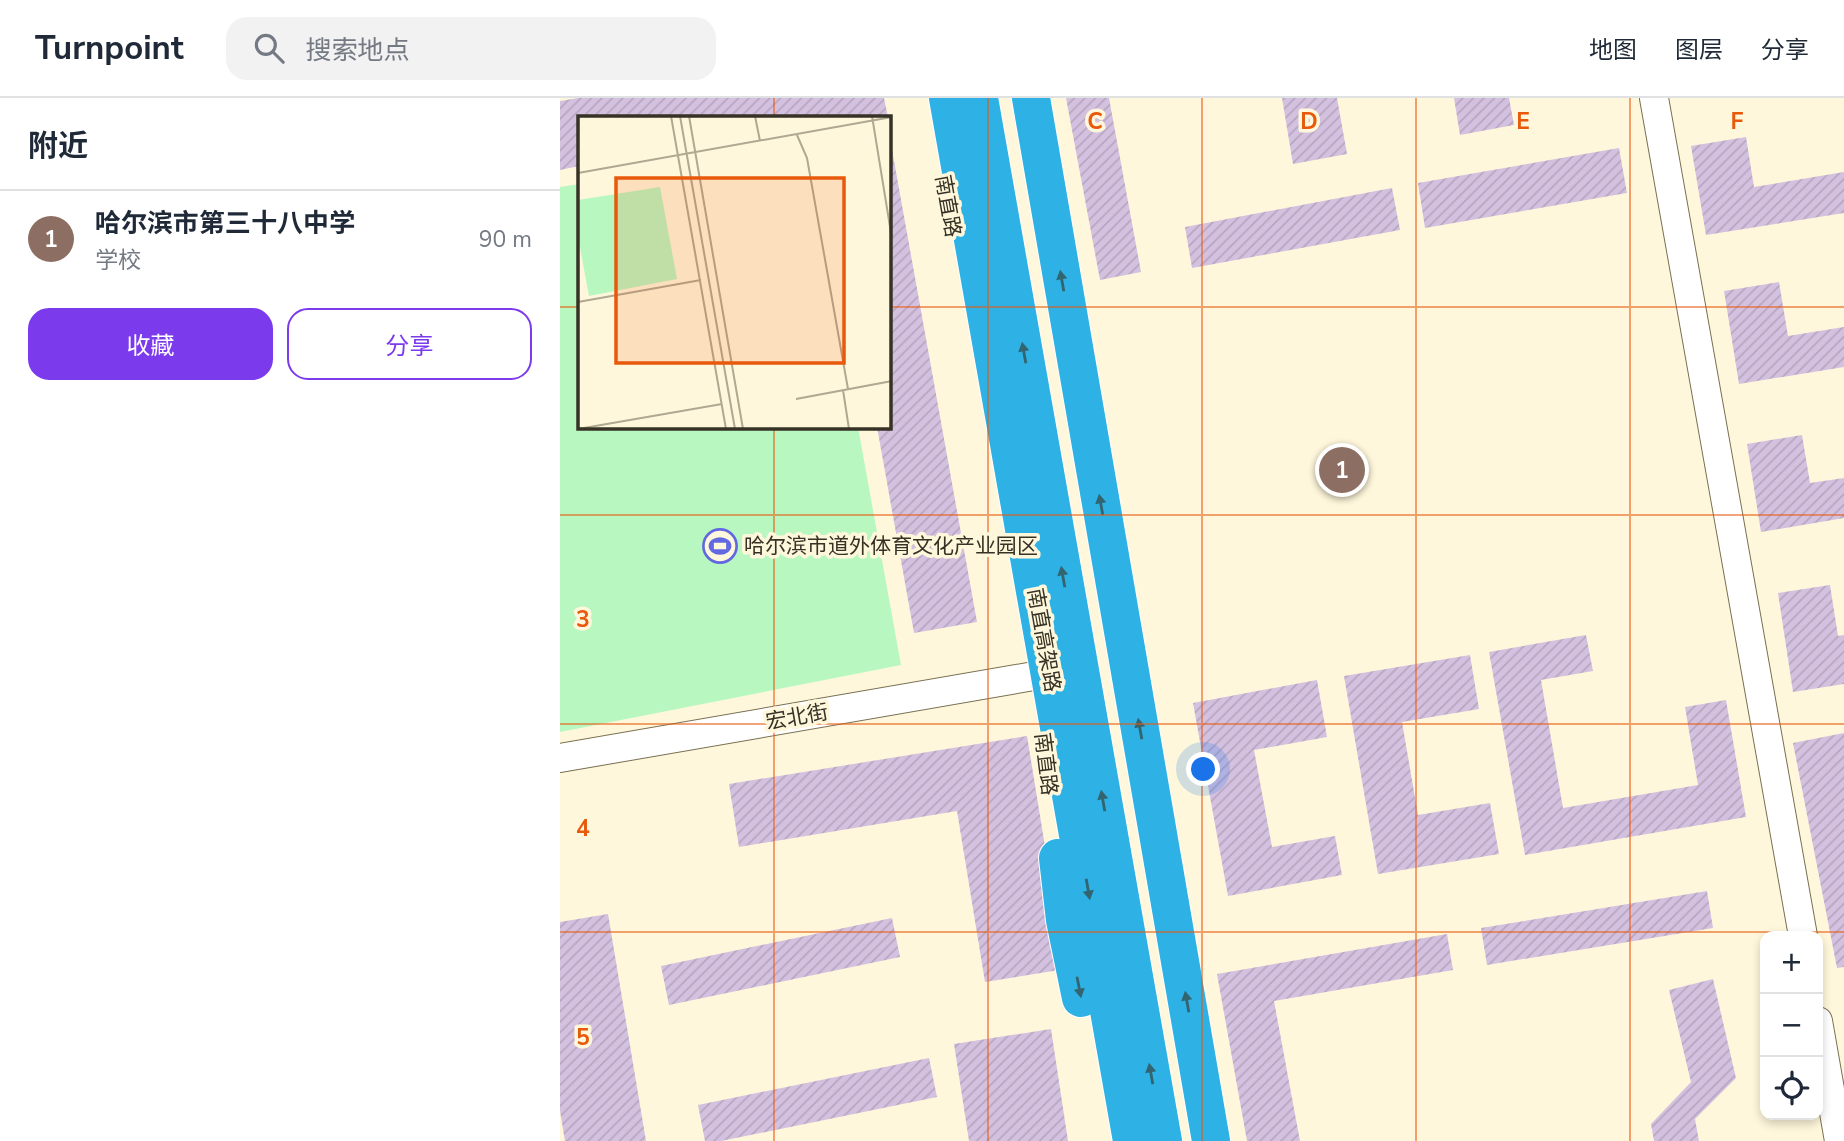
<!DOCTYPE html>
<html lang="zh">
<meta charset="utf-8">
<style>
:root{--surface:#fff;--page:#f2f2f3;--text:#1f2937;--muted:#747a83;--line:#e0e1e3;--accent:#7c3aed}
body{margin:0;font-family:"Nunito Sans","Noto Sans SC",sans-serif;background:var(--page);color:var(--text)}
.controls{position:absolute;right:21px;bottom:21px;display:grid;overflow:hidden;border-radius:14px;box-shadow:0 4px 10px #0003}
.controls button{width:63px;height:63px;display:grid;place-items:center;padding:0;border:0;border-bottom:2px solid var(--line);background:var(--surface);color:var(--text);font:35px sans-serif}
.you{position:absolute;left:644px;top:672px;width:24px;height:24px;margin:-18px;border:5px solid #fff;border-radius:50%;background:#1a73e8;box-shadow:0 0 0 10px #1a73e833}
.badge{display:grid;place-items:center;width:46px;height:46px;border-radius:50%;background:var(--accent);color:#fff;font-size:23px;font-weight:700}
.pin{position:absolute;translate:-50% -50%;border:4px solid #fff;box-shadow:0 2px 7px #0006}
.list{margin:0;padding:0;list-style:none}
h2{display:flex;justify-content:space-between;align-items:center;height:91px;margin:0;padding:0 28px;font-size:30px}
h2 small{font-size:23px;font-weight:400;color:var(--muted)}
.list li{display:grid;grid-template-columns:46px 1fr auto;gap:21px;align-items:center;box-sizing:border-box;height:98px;padding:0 28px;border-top:2px solid var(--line)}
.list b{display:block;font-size:26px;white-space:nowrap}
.list p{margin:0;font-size:23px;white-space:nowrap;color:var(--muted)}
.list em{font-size:23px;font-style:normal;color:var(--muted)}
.actions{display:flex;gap:14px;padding:21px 28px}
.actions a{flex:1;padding:16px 0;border:2px solid var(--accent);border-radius:21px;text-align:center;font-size:24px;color:var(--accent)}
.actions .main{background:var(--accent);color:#fff}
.icon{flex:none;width:38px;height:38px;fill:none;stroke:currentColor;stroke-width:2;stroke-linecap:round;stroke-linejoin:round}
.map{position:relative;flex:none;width:1284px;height:1043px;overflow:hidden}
header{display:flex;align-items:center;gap:42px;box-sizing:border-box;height:98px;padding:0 35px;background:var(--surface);border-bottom:2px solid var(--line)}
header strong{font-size:33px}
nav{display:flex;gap:38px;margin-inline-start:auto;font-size:24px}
.search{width:490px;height:63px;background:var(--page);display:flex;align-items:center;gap:18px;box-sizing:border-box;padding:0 24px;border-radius:21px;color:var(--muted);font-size:26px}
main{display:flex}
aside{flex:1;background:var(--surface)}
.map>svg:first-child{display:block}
.pitch{fill:#b9f7c1}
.building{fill:url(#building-hatch)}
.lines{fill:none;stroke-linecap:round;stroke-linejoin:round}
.minor-casing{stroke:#797052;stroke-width:30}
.highway-casing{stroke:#fff;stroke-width:40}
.minor{stroke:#fff;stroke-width:28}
.highway{stroke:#2eb1e4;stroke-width:38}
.oneway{fill:#336571}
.grid{fill:none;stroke:#e8590c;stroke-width:2;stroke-opacity:0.55}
.labels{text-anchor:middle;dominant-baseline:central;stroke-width:7;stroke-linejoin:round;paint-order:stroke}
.street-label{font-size:21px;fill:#363225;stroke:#fff7db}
.poi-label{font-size:21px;fill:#363225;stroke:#fff7db;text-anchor:start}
.inset-road{fill:none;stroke:#afa892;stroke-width:2}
.view{fill:#e8590c;fill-opacity:0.15;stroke:#e8590c;stroke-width:3.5}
.inset-edge{fill:none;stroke:#363225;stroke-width:3.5}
.grid-label{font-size:23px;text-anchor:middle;font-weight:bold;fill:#e8590c;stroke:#fff7db;stroke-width:7;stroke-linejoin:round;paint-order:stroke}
</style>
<header>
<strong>Turnpoint</strong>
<div class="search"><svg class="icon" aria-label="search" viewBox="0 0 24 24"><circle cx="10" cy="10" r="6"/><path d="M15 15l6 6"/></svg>搜索地点</div>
<nav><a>地图</a><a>图层</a><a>分享</a></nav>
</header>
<main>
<aside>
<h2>附近<small></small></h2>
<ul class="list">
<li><span class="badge" style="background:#8d6e63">1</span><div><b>哈尔滨市第三十八中学</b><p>学校</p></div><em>90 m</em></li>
</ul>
<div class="actions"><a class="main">收藏</a><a>分享</a></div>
</aside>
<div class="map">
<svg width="1284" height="1043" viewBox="0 0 1284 1043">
<defs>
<pattern id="building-hatch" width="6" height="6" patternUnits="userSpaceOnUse" patternTransform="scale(1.75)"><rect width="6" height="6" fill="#d4c1e0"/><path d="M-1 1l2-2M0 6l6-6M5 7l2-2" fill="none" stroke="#b7a6c0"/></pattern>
</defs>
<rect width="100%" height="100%" fill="#fff7db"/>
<path class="pitch" d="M 19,86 L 19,329 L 298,329 L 341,567 L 0,634 L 0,89 Z"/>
<g class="building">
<path d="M 18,0 L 324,0 L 328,19 L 19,19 L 19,68 L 0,72 L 0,3 Z"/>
<path d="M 506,0 L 549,0 L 581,174 L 540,182 Z"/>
<path d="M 722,0 L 777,0 L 787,56 L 733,66 Z"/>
<path d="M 894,0 L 949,0 L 954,27 L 900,37 Z"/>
<path d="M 329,35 L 417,524 L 354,535 L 317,329 L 329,329 Z"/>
<path d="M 1186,39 L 1194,89 L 1284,74 L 1284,115 L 1146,137 L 1131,48 Z"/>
<path d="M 1059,50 L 1067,95 L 865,130 L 858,85 Z"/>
<path d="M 832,90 L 840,132 L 632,170 L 625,129 Z"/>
<path d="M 1219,184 L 1228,238 L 1284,229 L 1284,269 L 1179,286 L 1164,193 Z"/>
<path d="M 1242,337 L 1250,385 L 1284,380 L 1284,420 L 1201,434 L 1187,346 Z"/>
<path d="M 1270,487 L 1278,538 L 1284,537 L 1284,586 L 1233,594 L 1218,495 Z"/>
<path d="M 1026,537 L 1033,573 L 981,582 L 1003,710 L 1138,687 L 1125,609 L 1166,602 L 1186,719 L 965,757 L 929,554 Z"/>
<path d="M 910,557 L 919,611 L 842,624 L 858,717 L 930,705 L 939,756 L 818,776 L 784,578 Z"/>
<path d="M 757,582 L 767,639 L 694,652 L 712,749 L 775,738 L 782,777 L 668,798 L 633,605 Z"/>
<path d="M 1284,635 L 1284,869 L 1277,870 L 1233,645 Z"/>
<path d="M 467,638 L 505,871 L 425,884 L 397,713 L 179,749 L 169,686 Z"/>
<path d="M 1147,793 L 1153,830 L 927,867 L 921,830 Z"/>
<path d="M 48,816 L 86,1043 L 5,1043 L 0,1013 L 0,824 Z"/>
<path d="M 332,820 L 340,859 L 109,907 L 101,868 Z"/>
<path d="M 887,836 L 893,872 L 714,903 L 740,1043 L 687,1043 L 657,876 Z"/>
<path d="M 1153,881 L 1176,980 L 1135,1021 L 1139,1043 L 1094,1043 L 1091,1026 L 1131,984 L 1109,892 Z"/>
<path d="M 491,931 L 508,1043 L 409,1043 L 394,946 Z"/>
<path d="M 369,960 L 377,999 L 161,1043 L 145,1043 L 138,1007 Z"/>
</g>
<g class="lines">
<g class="minor-casing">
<g id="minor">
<path d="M 1094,0 L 1243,838"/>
<path d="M 0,660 L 474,578"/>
<path d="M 1258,923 L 1279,1043"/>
</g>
</g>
<g class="highway-casing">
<g id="highway">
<path d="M 388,0 L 572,1043"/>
<path d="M 419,0 L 603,1043"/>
<path d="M 471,0 L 651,1043"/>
<path d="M 498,760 L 505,822 L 521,900"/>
</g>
</g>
<use href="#minor" class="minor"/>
<use href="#highway" class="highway"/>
</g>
<defs><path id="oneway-solid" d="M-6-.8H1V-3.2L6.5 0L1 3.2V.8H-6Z" transform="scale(1.75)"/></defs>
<g class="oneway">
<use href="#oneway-solid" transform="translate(502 183) rotate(-100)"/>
<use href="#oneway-solid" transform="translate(464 255) rotate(-100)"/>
<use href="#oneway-solid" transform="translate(541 407) rotate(-100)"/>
<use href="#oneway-solid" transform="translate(503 479) rotate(-100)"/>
<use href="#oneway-solid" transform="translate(580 631) rotate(-100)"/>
<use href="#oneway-solid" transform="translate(543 703) rotate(-100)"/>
<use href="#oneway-solid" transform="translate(528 791) rotate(80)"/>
<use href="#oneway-solid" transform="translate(519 889) rotate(79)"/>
<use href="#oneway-solid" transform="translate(627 904) rotate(-100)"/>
<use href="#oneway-solid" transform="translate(591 976) rotate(-100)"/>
</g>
<path class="grid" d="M 214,0 L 214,19M 428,0 L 428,1043M 642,0 L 642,1043M 856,0 L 856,1043M 1070,0 L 1070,1043M 0,209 L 19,209M 329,209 L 1284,209M 214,329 L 214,1043M 0,417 L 1284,417M 0,626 L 1284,626M 0,834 L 1284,834"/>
<defs>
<g id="stadium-ring" transform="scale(1.75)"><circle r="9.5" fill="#fff7db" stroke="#6168e1" stroke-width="1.5"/><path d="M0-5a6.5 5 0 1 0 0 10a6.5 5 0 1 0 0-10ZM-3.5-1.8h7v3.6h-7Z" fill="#6168e1"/></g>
</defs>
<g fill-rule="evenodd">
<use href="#stadium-ring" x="160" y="448"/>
</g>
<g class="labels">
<g class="street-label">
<text transform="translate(388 108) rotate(80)">南直路</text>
<text transform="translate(484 542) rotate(80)">南直高架路</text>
<text transform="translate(237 619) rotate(-10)">宏北街</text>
<text transform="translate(486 666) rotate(83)">南直路</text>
</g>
<g class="poi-label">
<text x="184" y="448">哈尔滨市道外体育文化产业园区</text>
</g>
</g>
<g transform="translate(18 18)">
<rect width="313" height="313" fill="#fff7db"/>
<path d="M 82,71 L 99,163 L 11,180 L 0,121 L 0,84 Z" fill="#b9f7c1"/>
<path class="inset-road" d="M 93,0 L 148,313M 102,0 L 157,313M 111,0 L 165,313M 177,0 L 182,25M 294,0 L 314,123M 219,19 L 229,42 L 270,273M 0,57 L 314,1M 0,186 L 123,164M 265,274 L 271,313M 218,283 L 314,265M 0,313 L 144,288"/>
<path class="view" d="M 38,62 L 266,62 L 266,247 L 38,247 Z"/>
<rect width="313" height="313" class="inset-edge"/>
</g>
<g class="grid-label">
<text x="535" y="31">C</text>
<text x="749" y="31">D</text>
<text x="963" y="31">E</text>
<text x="1177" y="31">F</text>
<text x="23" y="529">3</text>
<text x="23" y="738">4</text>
<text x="23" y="947">5</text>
</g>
</svg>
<div class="controls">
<button>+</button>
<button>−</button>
<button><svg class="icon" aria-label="locate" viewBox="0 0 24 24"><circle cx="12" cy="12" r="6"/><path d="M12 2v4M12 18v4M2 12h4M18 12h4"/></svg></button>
</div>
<div class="you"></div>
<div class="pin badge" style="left:782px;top:372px;background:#8d6e63">1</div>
</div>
</main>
